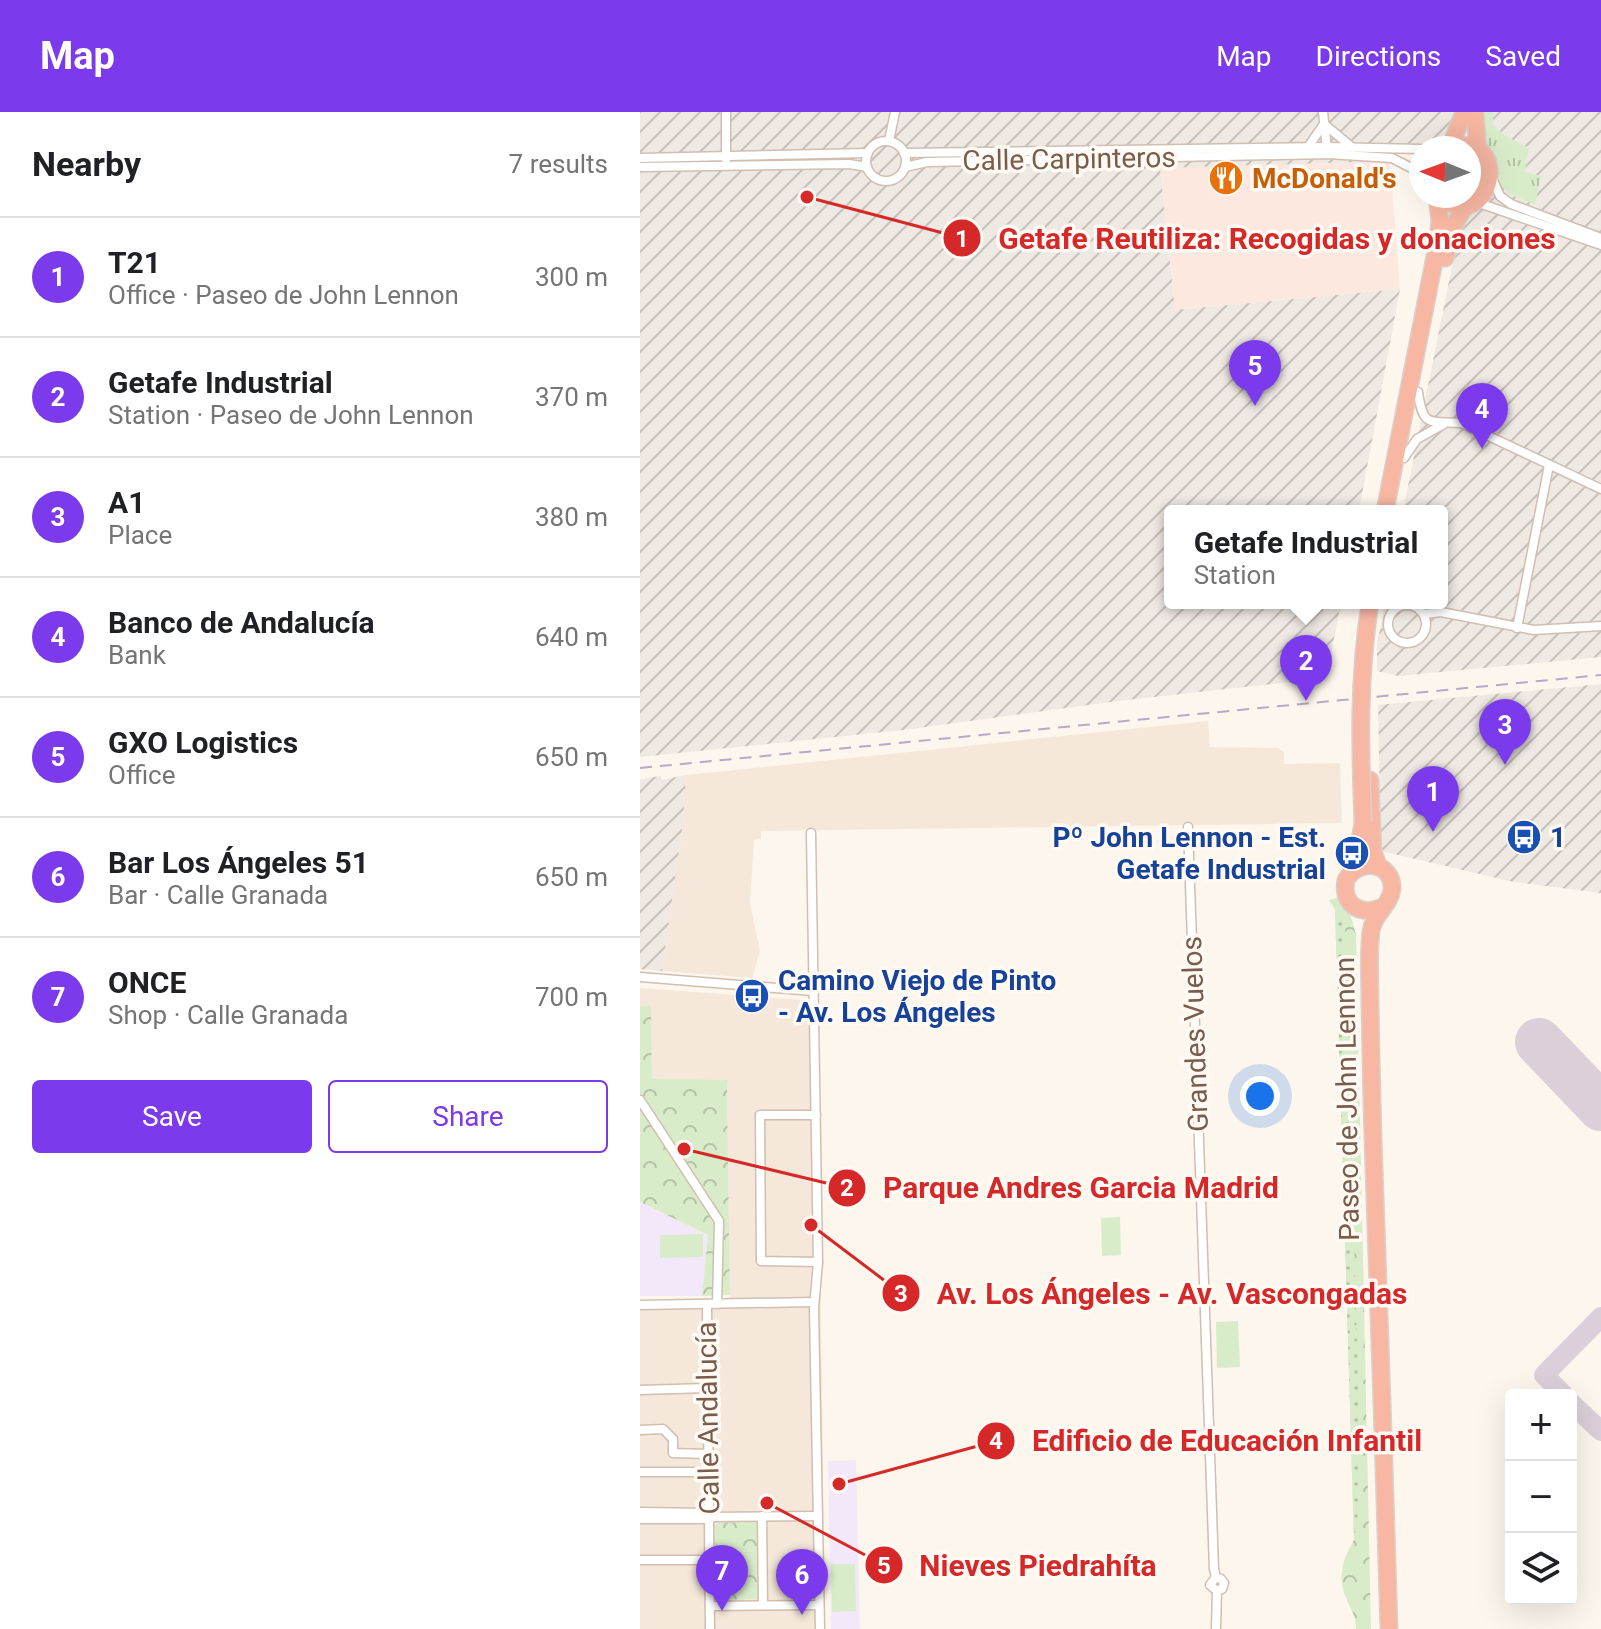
<!DOCTYPE html>
<meta charset="utf-8">
<style>
:root{--surface:#fff;--page:#f2f2f2;--text:#202124;--muted:#757577;--line:#e0e0e0;--accent:#7c3aed}
body{margin:0;font-family:Roboto,sans-serif;background:var(--page);color:var(--text)}
.controls{position:absolute;right:24px;bottom:24px;display:grid;overflow:hidden;border-radius:8px;box-shadow:0 8px 32px #0002}
.controls button{width:72px;height:72px;display:grid;place-items:center;padding:0;border:0;border-bottom:2px solid var(--line);background:var(--surface);color:var(--text);font:40px sans-serif}
.compass{position:absolute;left:769px;top:24px;width:72px;height:72px;border-radius:50%;background:var(--surface);box-shadow:0 8px 32px #0002;rotate:271deg}
.you{position:absolute;left:620px;top:984px;width:28px;height:28px;margin:-20px;border:6px solid #fff;border-radius:50%;background:#1a73e8;box-shadow:0 0 0 12px #1a73e833}
.badge{display:grid;place-items:center;width:52px;height:52px;border-radius:50%;background:var(--accent);color:#fff;font-size:26px;font-weight:700}
.pin{position:absolute;translate:-50% -66px;filter:drop-shadow(0 2px 4px #0008)}
.pin::after{content:'';position:absolute;top:42px;width:28px;height:24px;background:inherit;clip-path:polygon(0 0,100% 0,50% 100%)}
.popup{position:absolute;left:524px;top:393px;width:284px;height:104px;box-sizing:border-box;display:grid;place-content:center;border-radius:8px;background:var(--surface);filter:drop-shadow(0 2px 6px #0005);font-size:26px;white-space:nowrap;color:var(--muted)}
.popup b{font-size:30px;color:var(--text)}
.popup::after{content:'';position:absolute;left:50%;top:100%;margin-left:-16px;border:16px solid transparent;border-top-color:var(--surface)}
.list{margin:0;padding:0;list-style:none}
h2{display:flex;justify-content:space-between;align-items:center;height:104px;margin:0;padding:0 32px;font-size:34px}
h2 small{font-size:26px;font-weight:400;color:var(--muted)}
.list li{display:grid;grid-template-columns:52px 1fr auto;gap:24px;align-items:center;box-sizing:border-box;height:120px;padding:0 32px;border-top:2px solid var(--line)}
.list b{display:block;font-size:30px;white-space:nowrap}
.list p{margin:0;font-size:26px;white-space:nowrap;color:var(--muted)}
.list em{font-size:26px;font-style:normal;color:var(--muted)}
.actions{display:flex;gap:16px;padding:24px 32px}
.actions a{flex:1;padding:18px 0;border:2px solid var(--accent);border-radius:8px;text-align:center;font-size:28px;color:var(--accent)}
.actions .main{background:var(--accent);color:#fff}
.icon{flex:none;width:44px;height:44px;fill:none;stroke:currentColor;stroke-width:2;stroke-linecap:round;stroke-linejoin:round}
.map{position:relative;flex:none;width:961px;height:1517px;overflow:hidden}
header{display:flex;align-items:center;gap:48px;box-sizing:border-box;height:112px;padding:0 40px;background:var(--accent);color:#fff}
header strong{font-size:38px}
nav{display:flex;gap:44px;margin-inline-start:auto;font-size:28px}
main{display:flex}
aside{flex:1;background:var(--surface)}
.map>svg:first-child{display:block}
.residential{fill:#f5e8da}
.commercial{fill:#fde8e0}
.industrial{fill:url(#industrial-furrows)}
.education{fill:#f3e8fa}
.grass{fill:url(#grass-tufts)}
.park{fill:url(#park-crowns)}
.garden{fill:url(#garden-dots)}
.pitch{fill:#d8ecc9}
.lines{fill:none;stroke-linecap:round;stroke-linejoin:round}
.taxiway{stroke:#dbcfda;stroke-width:20}
.runway{stroke:#dbcfda;stroke-width:48}
.street-casing{stroke:#d1beb0;stroke-width:11}
.highway-casing{stroke:#dad1cd;stroke-width:19}
.street{stroke:#fff;stroke-width:8}
.highway{stroke:#f7b7a3;stroke-width:16}
.rail{stroke:#b9a8c9;stroke-width:2;stroke-dasharray:12 8;stroke-linecap:butt}
.highway-bridge-casing{stroke:#dad1cd;stroke-width:19;stroke-linecap:butt}
.highway-bridge{stroke:#f7b7a3;stroke-width:16}
.labels{text-anchor:middle;dominant-baseline:central;stroke-width:7;stroke-linejoin:round;paint-order:stroke}
.street-label{font-size:28px;fill:#7a5c4d;stroke:#fffaf3}
.food-label{font-size:28px;font-weight:bold;fill:#c56008;stroke:#fffaf3;text-anchor:start}
.transit-label{font-size:28px;font-weight:bold;fill:#164399;stroke:#fffaf3;text-anchor:start}
.leader{fill:none;stroke:#d62828;stroke-width:3}
.callout-dot{fill:#d62828;stroke:#fffaf3;stroke-width:3}
.mark-label{font-size:24px;text-anchor:middle;font-weight:bold;fill:#fff}
.callout-label{font-size:30px;text-anchor:middle;font-weight:bold;fill:#d62828;stroke:#fffaf3;stroke-width:7;stroke-linejoin:round;paint-order:stroke}
</style>
<header>
<strong>Map</strong>
<nav><a>Map</a><a>Directions</a><a>Saved</a></nav>
</header>
<main>
<aside>
<h2>Nearby<small>7 results</small></h2>
<ul class="list">
<li><span class="badge">1</span><div><b>T21</b><p>Office · Paseo de John Lennon</p></div><em>300 m</em></li>
<li><span class="badge">2</span><div><b>Getafe Industrial</b><p>Station · Paseo de John Lennon</p></div><em>370 m</em></li>
<li><span class="badge">3</span><div><b>A1</b><p>Place</p></div><em>380 m</em></li>
<li><span class="badge">4</span><div><b>Banco de Andalucía</b><p>Bank</p></div><em>640 m</em></li>
<li><span class="badge">5</span><div><b>GXO Logistics</b><p>Office</p></div><em>650 m</em></li>
<li><span class="badge">6</span><div><b>Bar Los Ángeles 51</b><p>Bar · Calle Granada</p></div><em>650 m</em></li>
<li><span class="badge">7</span><div><b>ONCE</b><p>Shop · Calle Granada</p></div><em>700 m</em></li>
</ul>
<div class="actions"><a class="main">Save</a><a>Share</a></div>
</aside>
<div class="map">
<svg width="961" height="1517" viewBox="0 0 961 1517">
<defs>
<pattern id="industrial-furrows" width="10" height="10" patternUnits="userSpaceOnUse" patternTransform="scale(2)"><rect width="10" height="10" fill="#efe9e4"/><path d="M-1 1l2-2M0 10L10 0M9 11l2-2" fill="none" stroke="#c7c0bb"/></pattern>
<pattern id="grass-tufts" width="24" height="20" patternUnits="userSpaceOnUse" patternTransform="scale(2)"><rect width="24" height="20" fill="#d8ecc9"/><path d="M3 7l-1-3M5 7V3M7 7l1-3M15 17l-1-3M17 17v-4M19 17l1-3" fill="none" stroke="#b4c2a5"/></pattern>
<pattern id="park-crowns" width="20" height="18" patternUnits="userSpaceOnUse" patternTransform="scale(2)"><rect width="20" height="18" fill="#d8ecc9"/><path d="M2 6a3 3 0 1 1 6 0M12 15a3 3 0 1 1 6 0" fill="none" stroke="#b4c2a5"/></pattern>
<pattern id="garden-dots" width="8" height="8" patternUnits="userSpaceOnUse" patternTransform="scale(2)"><rect width="8" height="8" fill="#d8ecc9"/><path d="M2 2h.1M6 6h.1" fill="none" stroke="#b4c2a5" stroke-width="1.8" stroke-linecap="round"/></pattern>
</defs>
<rect width="100%" height="100%" fill="#fdf6ec"/>
<g class="residential">
<path d="M 568,609 L 570,635 L 638,636 L 644,640 L 644,652 L 700,651 L 702,711 L 121,719 L 121,727 L 114,728 L 110,791 L 120,839 L 112,866 L 22,859 L 43,710 L 46,663 Z"/>
<path d="M 0,876 L 177,889 L 185,1517 L 0,1517 L 0,1193 L 90,1191 L 90,1183 L 87,971 L 89,969 L 12,967 L 11,895 L 0,894 Z"/>
</g>
<path class="commercial" d="M 750,49 L 760,177 L 535,198 L 520,55 Z"/>
<g class="industrial">
<path d="M 0,0 L 819,0 L 810,23 L 799,34 L 756,32 L 750,49 L 520,56 L 535,198 L 760,177 L 719,399 L 530,399 L 530,491 L 701,491 L 686,566 L 478,589 L 263,618 L 0,645 Z"/>
<path d="M 841,0 L 961,0 L 961,545 L 758,564 L 737,559 L 737,532 L 745,491 L 802,491 L 802,399 L 763,399 L 826,84 L 829,84 L 829,65 Z"/>
<path d="M 961,572 L 961,781 L 874,770 L 741,739 L 738,593 Z"/>
<path d="M 46,663 L 43,710 L 22,859 L 0,857 L 0,667 L 21,664 L 22,668 Z"/>
</g>
<g class="education">
<path d="M 0,1090 L 68,1123 L 62,1184 L 0,1184 Z"/>
<path d="M 216,1348 L 220,1517 L 191,1517 L 188,1349 Z"/>
</g>
<path class="grass" d="M 843,0 L 853,0 L 853,14 L 868,25 L 889,36 L 885,60 L 901,64 L 895,93 L 869,82 L 861,74 L 858,53 L 844,25 Z"/>
<g class="park">
<path d="M 699,785 L 710,801 L 716,823 L 731,1517 L 716,1517 C 716,1503 711,1498 706,1486 C 697,1465 703,1446 714,1428 L 695,798 L 689,788 Z"/>
<path d="M 0,894 L 11,894 L 12,967 L 89,968 L 87,971 L 90,1183 L 62,1184 L 68,1123 L 0,1090 Z"/>
<path d="M 116,1410 L 118,1413 L 120,1487 L 78,1488 L 75,1414 L 78,1411 Z"/>
</g>
<path class="garden" d="M 695,798 L 705,812 L 720,1341 L 720,1389 L 714,1428 Z"/>
<g class="pitch">
<path d="M 480,1105 L 481,1143 L 462,1144 L 461,1106 Z"/>
<path d="M 63,1122 L 63,1145 L 20,1146 L 20,1123 Z"/>
<path d="M 598,1209 L 600,1255 L 577,1256 L 576,1210 Z"/>
<path d="M 191,1452 L 215,1452 L 216,1499 L 192,1500 Z"/>
</g>
<g class="lines">
<g class="taxiway">
<path d="M 924,1283 L 904,1263 L 961,1205"/>
<path d="M 931,1291 L 961,1319"/>
</g>
<path class="runway" d="M 899,930 L 961,995"/>
<g class="street-casing">
<g id="street">
<path d="M 86,0 L 86,47"/>
<path d="M 683,0 L 687,38"/>
<path d="M 249,29 L 255,0"/>
<circle cx="246" cy="49" r="20"/>
<path d="M 668,35 L 684,12 L 713,36"/>
<path d="M 264,41 L 687,35 L 781,37"/>
<path d="M 0,46 L 228,41"/>
<path d="M 0,55 L 209,52 L 227,55"/>
<path d="M 265,55 L 287,50 L 688,42 L 752,46 L 781,61"/>
<path d="M 852,66 L 860,84 L 871,92 L 961,126"/>
<path d="M 836,90 L 961,133"/>
<path d="M 778,280 C 783,316 789,309 821,311 L 961,377"/>
<path d="M 764,346 L 777,327 L 804,312"/>
<circle cx="767" cy="512" r="19"/>
<path d="M 784,502 L 801,500 L 894,518 L 961,514"/>
<path d="M 877,516 L 909,353"/>
<path d="M 548,715 L 574,1457 L 576,1465 L 581,1467 L 584,1471 L 582,1477 L 577,1479 L 570,1473 L 576,1465"/>
<path d="M 171,721 L 178,1150 L 174,1196 L 180,1517"/>
<path d="M 0,865 L 173,879"/>
<path d="M 0,988 L 79,1109 L 77,1192"/>
<path d="M 176,1003 L 120,1003 L 121,1149 L 178,1150"/>
<path d="M 67,1192 L 70,1517"/>
<path d="M 0,1193 L 174,1190"/>
<path d="M 0,1278 L 67,1276"/>
<path d="M 0,1318 L 23,1317 L 33,1327 L 33,1341 L 68,1342"/>
<path d="M 0,1360 L 69,1360"/>
<path d="M 0,1400 L 70,1401"/>
<path d="M 122,1404 L 123,1493"/>
<path d="M 70,1405 L 177,1404"/>
<path d="M 0,1407 L 70,1407"/>
<path d="M 0,1448 L 69,1448"/>
<path d="M 70,1494 L 179,1493"/>
<path d="M 576,1517 L 577,1479"/>
</g>
</g>
<g class="highway-casing">
<g id="highway">
<path d="M 835,0 L 838,39"/>
<path d="M 810,35 L 824,0"/>
<path d="M 800,84 C 850,128 876,16 809,36"/>
<path d="M 805,146 L 814,113 L 826,93"/>
<path d="M 745,399 L 797,134 L 800,109 L 797,84"/>
<path d="M 730,668 L 733,740 L 739,755"/>
<path d="M 715,756 L 723,711"/>
<path d="M 743,795 C 721,805 701,793 706,768 C 718,746 753,749 752,777 C 751,793 733,802 731,819 C 728,843 730,868 730,892 C 731,947 732,1001 734,1056 C 739,1210 745,1363 749,1517"/>
</g>
</g>
<use href="#street" class="street"/>
<use href="#highway" class="highway"/>
<path class="rail" d="M 0,656 L 961,563"/>
<g class="highway-bridge-casing">
<path id="highway-bridge" d="M 723,711 C 720,633 718,569 730,491"/>
</g>
<use href="#highway-bridge" class="highway-bridge"/>
</g>
<defs>
<g id="restaurant-disc" transform="scale(1.8)"><circle r="9.5" fill="#e8710a" stroke="#fffaf3"/><path d="M-5-6h1v4h1v-4h1v4h1v-4h1v5L-1.5 .5V6h-2V.5L-5-1ZM5-6V6H3V1.5H1.5Q1.5-4 5-6Z" fill="#fff"/></g>
<g id="bus-disc" transform="scale(1.8)"><circle r="9.5" fill="#1a4fb4" stroke="#fffaf3"/><path d="M-5-6H5V4H4V6H2V4H-2V6H-4V4H-5ZM-3.5-4V0h7V-4ZM-3.5 1.2v1.5H-2V1.2ZM2 1.2v1.5H3.5V1.2Z" fill="#fff"/></g>
</defs>
<g fill-rule="evenodd">
<use href="#restaurant-disc" x="586" y="66"/>
<use href="#bus-disc" x="884" y="725"/>
<use href="#bus-disc" x="712" y="741"/>
<use href="#bus-disc" x="112" y="884"/>
</g>
<g class="labels">
<g class="street-label">
<text transform="translate(429 47) rotate(-1)">Calle Carpinteros</text>
<text transform="translate(555 922) rotate(-92)">Grandes Vuelos</text>
<text transform="translate(707 987) rotate(-91)">Paseo de John Lennon</text>
<text transform="translate(68 1306) rotate(-91)">Calle Andalucía</text>
</g>
<g class="food-label">
<text x="612" y="66">McDonald's</text>
</g>
<g class="transit-label">
<text x="686" y="725" text-anchor="end">Pº John Lennon - Est.<tspan x="686" dy="32">Getafe Industrial</tspan></text>
<text x="910" y="725">1</text>
<text x="138" y="868">Camino Viejo de Pinto<tspan x="138" dy="32">- Av. Los Ángeles</tspan></text>
</g>
</g>
<path class="leader" d="M167 85L322 126M44 1037L207 1076M171 1113L261 1181M199 1372L356 1329M127 1391L244 1453"/>
<g class="callout-dot">
<circle cx="167" cy="85" r="8"/>
<circle cx="44" cy="1037" r="8"/>
<circle cx="171" cy="1113" r="8"/>
<circle cx="199" cy="1372" r="8"/>
<circle cx="127" cy="1391" r="8"/>
<circle cx="322" cy="126" r="20"/>
<circle cx="207" cy="1076" r="20"/>
<circle cx="261" cy="1181" r="20"/>
<circle cx="356" cy="1329" r="20"/>
<circle cx="244" cy="1453" r="20"/>
</g>
<g class="mark-label">
<text x="322" y="135">1</text>
<text x="207" y="1084">2</text>
<text x="261" y="1190">3</text>
<text x="356" y="1337">4</text>
<text x="244" y="1462">5</text>
</g>
<g class="callout-label">
<text x="637" y="137">Getafe Reutiliza: Recogidas y donaciones</text>
<text x="441" y="1086">Parque Andres Garcia Madrid</text>
<text x="532" y="1192">Av. Los Ángeles - Av. Vascongadas</text>
<text x="587" y="1339">Edificio de Educación Infantil</text>
<text x="398" y="1464">Nieves Piedrahíta</text>
</g>
</svg>
<div class="controls">
<button>+</button>
<button>−</button>
<button><svg class="icon" aria-label="layers" viewBox="0 0 24 24"><path d="M12 4l9 5-9 5-9-5zM3 14l9 5 9-5"/></svg></button>
</div>
<svg class="compass" viewBox="-18 -18 36 36"><path d="M0-13l5 13h-10z" fill="#e53935"/><path d="M0 13l5-13h-10z" fill="#757577"/></svg>
<div class="you"></div>
<div class="pin badge" style="left:793px;top:720px">1</div>
<div class="pin badge" style="left:666px;top:589px">2</div>
<div class="popup"><b>Getafe Industrial</b>Station</div>
<div class="pin badge" style="left:865px;top:653px">3</div>
<div class="pin badge" style="left:842px;top:337px">4</div>
<div class="pin badge" style="left:615px;top:294px">5</div>
<div class="pin badge" style="left:162px;top:1503px">6</div>
<div class="pin badge" style="left:82px;top:1499px">7</div>
</div>
</main>
